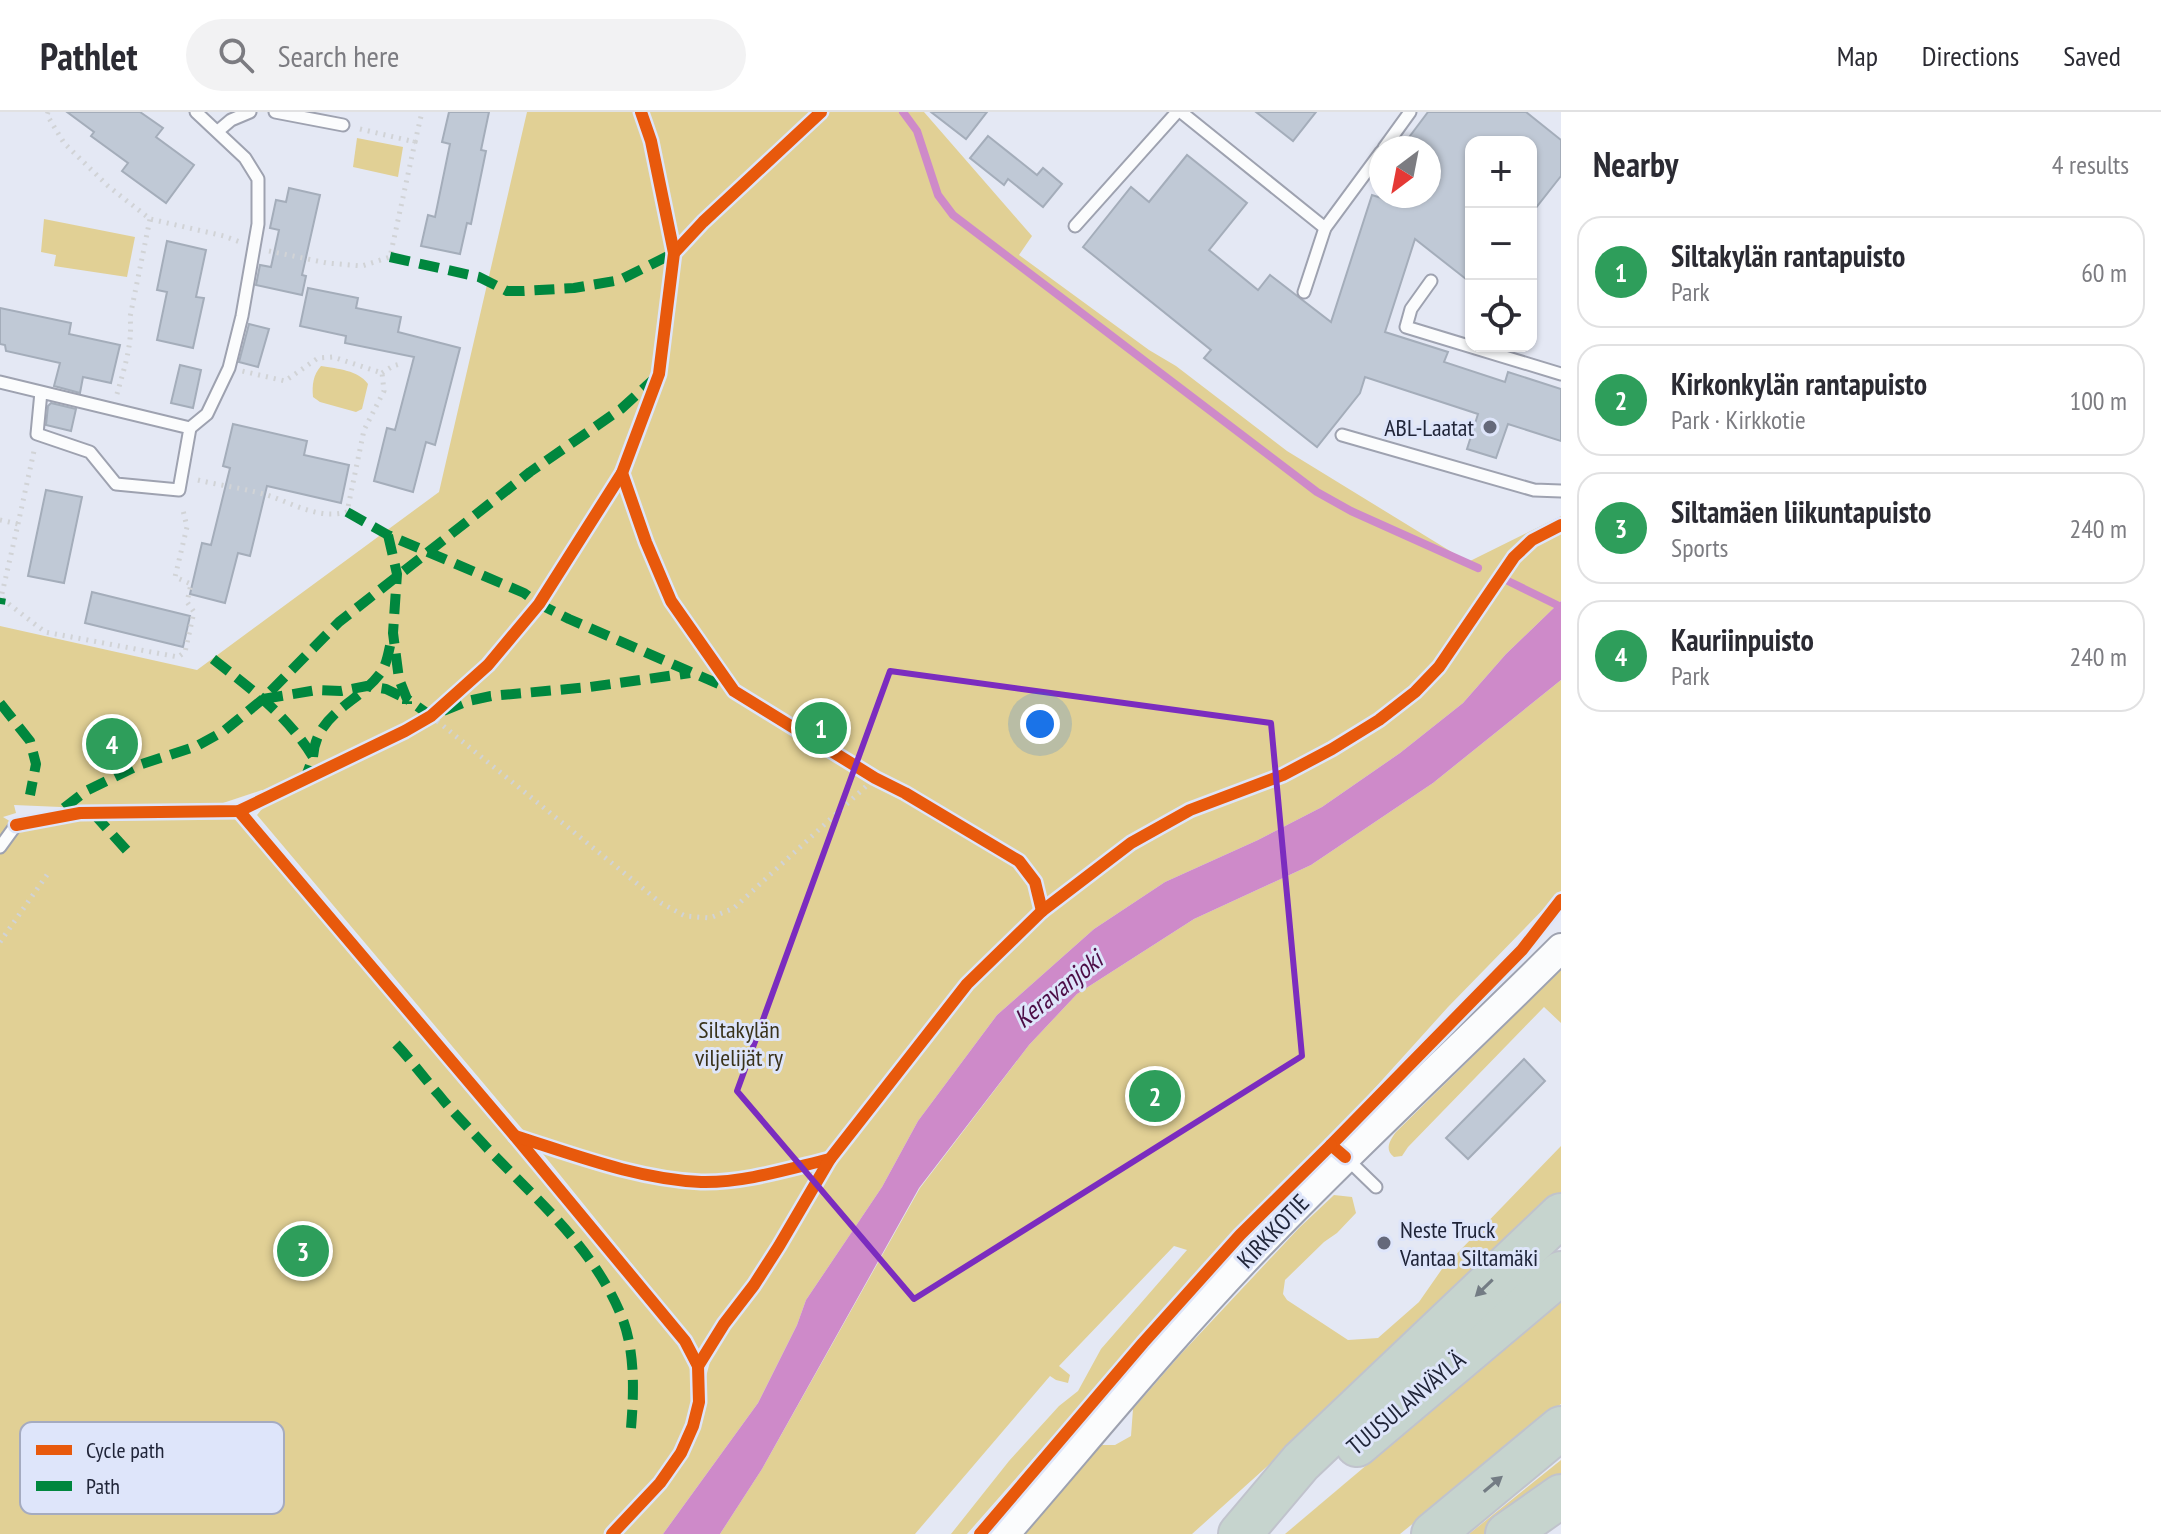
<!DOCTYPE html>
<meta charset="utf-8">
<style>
:root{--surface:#fff;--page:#f2f2f3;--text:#2b2b33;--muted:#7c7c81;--line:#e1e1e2;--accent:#b45309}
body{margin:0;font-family:"PT Sans Narrow",sans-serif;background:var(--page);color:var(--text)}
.controls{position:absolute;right:24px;top:24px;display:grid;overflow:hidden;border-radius:16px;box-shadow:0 2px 6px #0004}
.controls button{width:72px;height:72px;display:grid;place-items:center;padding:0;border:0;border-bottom:2px solid var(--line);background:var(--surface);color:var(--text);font:40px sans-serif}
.compass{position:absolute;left:1369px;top:24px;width:72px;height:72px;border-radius:50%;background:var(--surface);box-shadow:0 2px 6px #0004;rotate:212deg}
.you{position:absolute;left:1040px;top:612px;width:28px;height:28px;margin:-20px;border:6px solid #fff;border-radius:50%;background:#1a73e8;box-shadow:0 0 0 12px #1a73e833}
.badge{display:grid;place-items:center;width:52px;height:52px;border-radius:50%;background:var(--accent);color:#fff;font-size:26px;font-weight:700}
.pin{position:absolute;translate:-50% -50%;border:4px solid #fff;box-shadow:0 2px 8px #0006}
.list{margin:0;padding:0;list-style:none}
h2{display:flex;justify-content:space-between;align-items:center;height:104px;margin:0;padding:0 32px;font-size:34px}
h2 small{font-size:26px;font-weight:400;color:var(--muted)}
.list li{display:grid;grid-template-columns:52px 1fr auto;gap:24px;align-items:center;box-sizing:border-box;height:112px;margin:0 16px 16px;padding:0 16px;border:2px solid var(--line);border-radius:24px}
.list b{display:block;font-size:30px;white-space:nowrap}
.list p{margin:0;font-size:26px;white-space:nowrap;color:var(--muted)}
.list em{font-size:26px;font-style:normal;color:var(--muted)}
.icon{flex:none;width:44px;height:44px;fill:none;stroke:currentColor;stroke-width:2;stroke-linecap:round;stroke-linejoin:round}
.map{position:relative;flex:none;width:1561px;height:1422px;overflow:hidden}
header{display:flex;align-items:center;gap:48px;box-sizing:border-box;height:112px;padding:0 40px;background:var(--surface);border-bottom:2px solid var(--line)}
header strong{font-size:38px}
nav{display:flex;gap:44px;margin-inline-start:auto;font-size:28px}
.search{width:560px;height:72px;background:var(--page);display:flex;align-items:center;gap:20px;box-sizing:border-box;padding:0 28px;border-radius:44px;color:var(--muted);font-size:30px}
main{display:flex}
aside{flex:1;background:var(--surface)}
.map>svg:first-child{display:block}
.green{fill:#e1d095;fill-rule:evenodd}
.water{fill:#ce8ac9}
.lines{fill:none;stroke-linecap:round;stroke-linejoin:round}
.stream{stroke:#ce8ac9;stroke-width:8}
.building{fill:#c0c9d6;stroke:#a4adba;stroke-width:2}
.service-casing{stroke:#9ea2b0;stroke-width:15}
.tertiary-casing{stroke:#9ea2b0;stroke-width:32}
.motorway-casing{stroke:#c0c3cc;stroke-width:46}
.path{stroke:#d1d3d6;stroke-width:5;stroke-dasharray:2 6;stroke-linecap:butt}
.service{stroke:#fbfcfd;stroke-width:11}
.tertiary{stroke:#fbfcfd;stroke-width:28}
.motorway{stroke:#c6d4ce;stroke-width:42}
.quiet{stroke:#00873e;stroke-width:10;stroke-dasharray:20 10;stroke-linecap:butt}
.cycleway-casing{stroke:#dee5fa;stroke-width:17}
.cycleway{stroke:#e8590c;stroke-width:12}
.oneway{fill:#737c84}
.marked{fill:none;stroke:#7b2cbf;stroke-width:6;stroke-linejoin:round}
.poi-dot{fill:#65697a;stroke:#dee5fa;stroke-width:3}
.labels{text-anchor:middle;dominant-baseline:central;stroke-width:6;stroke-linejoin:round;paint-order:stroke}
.poi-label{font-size:24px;fill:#202539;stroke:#dee5fa;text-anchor:end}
.park-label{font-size:24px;fill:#39321a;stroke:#dee5fa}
.street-label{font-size:24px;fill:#202539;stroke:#dee5fa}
.water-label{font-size:26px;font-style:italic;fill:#4c0d46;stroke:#dee5fa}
.key{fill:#dee5fa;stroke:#a5abc0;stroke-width:2}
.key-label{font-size:22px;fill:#202539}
</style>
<header>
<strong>Pathlet</strong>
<div class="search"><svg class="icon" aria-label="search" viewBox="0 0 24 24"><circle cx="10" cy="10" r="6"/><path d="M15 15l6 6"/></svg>Search here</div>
<nav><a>Map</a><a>Directions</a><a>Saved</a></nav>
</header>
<main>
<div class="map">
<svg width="1561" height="1422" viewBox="0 0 1561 1422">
<rect width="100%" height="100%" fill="#e4e8f4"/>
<g class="green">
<path d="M 527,0 L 924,0 L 1032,124 L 1019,143 L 1149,238 L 1176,254 L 1287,339 L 1468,450 L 1561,404 L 1561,489 L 1506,542 L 1463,591 L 1400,641 L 1322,695 L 1258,728 L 1165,770 L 1094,817 L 997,903 L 918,1009 L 882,1075 L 806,1188 L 797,1213 L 758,1291 L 663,1422 L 0,1422 L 0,514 L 197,558 L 439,380 ZM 262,678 L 270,687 L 257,703 L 539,1037 L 691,1225 L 700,1239 L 711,1246 L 703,1276 L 698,1254 L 515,1024 L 239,699 L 16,713 L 3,705 L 16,701 L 14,693 L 84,696 L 223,691 Z"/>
<path d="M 357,26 L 403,35 L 398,65 L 353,55 Z"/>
<path d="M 44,107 L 135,125 L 127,165 L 54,154 L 56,143 L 41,140 Z"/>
<path d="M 321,254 C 338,257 358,258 368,272 L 362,297 L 356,300 L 320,290 L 313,285 C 312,273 313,263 321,254 Z"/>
<path d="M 1561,568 L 1561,779 L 1448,895 L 1356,997 L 1204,1152 L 967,1422 L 951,1422 L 1009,1349 L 1059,1294 L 1078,1279 L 1101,1237 L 1187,1138 L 1174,1134 L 1059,1254 L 1070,1263 L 1068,1271 L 1056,1268 L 1050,1264 L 915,1422 L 720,1422 L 762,1357 L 920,1076 L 1029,933 L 1077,882 L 1194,807 L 1311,753 L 1433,671 Z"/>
<path d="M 1561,858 L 1561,911 L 1544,895 L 1408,1035 L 1402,1044 L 1394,1045 C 1384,1038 1390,1028 1396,1020 Z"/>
<path d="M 1561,1034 L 1561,1084 L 1449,1191 L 1192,1422 L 1023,1422 L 1099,1333 L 1115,1333 L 1131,1324 L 1133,1297 L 1180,1243 L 1299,1116 L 1334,1083 L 1352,1085 L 1356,1101 L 1337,1121 L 1324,1130 L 1285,1168 L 1283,1182 L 1287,1188 L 1348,1228 L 1378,1226 L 1419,1190 L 1442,1157 Z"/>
<path d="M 1561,1189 L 1561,1292 L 1400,1422 L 1285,1422 Z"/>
<path d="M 1561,1348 L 1561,1368 L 1486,1422 L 1469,1422 Z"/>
</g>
<path class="water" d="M 1561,489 L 1561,568 L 1433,671 L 1311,753 L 1194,807 L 1077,882 L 1029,933 L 919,1076 L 762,1357 L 720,1422 L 663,1422 L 758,1291 L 797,1213 L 806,1188 L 882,1075 L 918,1009 L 997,903 L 1094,817 L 1165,770 L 1258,728 L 1322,695 L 1400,641 L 1463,591 L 1506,542 Z"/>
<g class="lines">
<g class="stream">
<path d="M 903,0 L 917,19 L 938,83 L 953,103 L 1317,380 L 1351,399 L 1478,456"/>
<path d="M 1508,469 L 1557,493"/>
</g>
</g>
<g class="building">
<path d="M 67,0 L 140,0 L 163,16 L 156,25 L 194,53 L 166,91 L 122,59 L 128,51 L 91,24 L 94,20 Z"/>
<path d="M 449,0 L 489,0 L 481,38 L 486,39 L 471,112 L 467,111 L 460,142 L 421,134 L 428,103 L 435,105 L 450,32 L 442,30 Z"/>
<path d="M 931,0 L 987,0 L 966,27 Z"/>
<path d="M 1256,0 L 1316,0 L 1293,29 Z"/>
<path d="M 1428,0 L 1526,0 L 1561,28 L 1561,64 L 1531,102 L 1531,30 L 1471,30 L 1471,171 L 1415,127 L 1385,220 L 1448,240 L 1444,250 L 1505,270 L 1508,260 L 1561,277 L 1561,329 L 1508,312 L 1496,346 L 1467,337 L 1478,302 L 1365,265 L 1360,281 L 1317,335 L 1204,246 L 1211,238 L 1083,135 L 1131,75 L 1149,90 L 1187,43 L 1247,91 L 1209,138 L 1258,178 L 1270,163 L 1331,210 L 1372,83 L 1400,92 L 1406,84 L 1429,84 L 1429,36 L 1401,36 Z"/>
<path d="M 988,24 L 1037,63 L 1043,56 L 1062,72 L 1043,95 L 1008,67 L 1004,73 L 970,46 Z"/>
<path d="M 289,76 L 320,83 L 302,163 L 306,164 L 302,183 L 256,173 L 260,153 L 271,155 L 279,118 L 270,116 L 276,88 L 286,90 Z"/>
<path d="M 167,129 L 206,138 L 196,185 L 204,186 L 193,236 L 157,228 L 167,180 L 157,178 Z"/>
<path d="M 308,176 L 358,186 L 356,196 L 401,205 L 398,220 L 460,236 L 435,333 L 426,330 L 413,380 L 374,369 L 387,316 L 395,318 L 414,245 L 345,231 L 346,224 L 300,214 Z"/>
<path d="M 0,196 L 71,211 L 69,222 L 120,233 L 111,271 L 83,265 L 80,281 L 54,274 L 60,251 L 6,239 L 5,233 L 0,232 Z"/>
<path d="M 249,212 L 269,217 L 258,255 L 239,250 Z"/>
<path d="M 180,253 L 201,258 L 193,296 L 171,291 Z"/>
<path d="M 51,291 L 76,297 L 71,319 L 46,313 L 48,294 Z"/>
<path d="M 233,312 L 307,329 L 304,343 L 349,353 L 341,391 L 267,374 L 250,444 L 238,441 L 225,491 L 190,482 L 202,431 L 211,433 L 230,356 L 223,354 Z"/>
<path d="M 46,378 L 82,385 L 64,471 L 28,464 Z"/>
<path d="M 92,480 L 190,504 L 183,535 L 85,511 Z"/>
<path d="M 1524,947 L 1545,969 L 1468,1047 L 1446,1026 Z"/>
</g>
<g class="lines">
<g class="service-casing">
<g id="service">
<path d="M 275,0 L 343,13"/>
<path d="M 1181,0 L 1325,116"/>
<path d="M 218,19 L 231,8 L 250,0"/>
<path d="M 1384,36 L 1410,0"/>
<path d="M 1075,114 L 1177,0"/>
<path d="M 1431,169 L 1411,197 L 1406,215 L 1561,262"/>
<path d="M 1304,180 L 1325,116 L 1381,40"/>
<path d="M 0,270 L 190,316 L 179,378 L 116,372 L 90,340 L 37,322 L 41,280"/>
<path d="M 190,316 L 207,302 L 229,256 L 242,204 L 258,112 L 258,67 L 245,46 L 196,0"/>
<path d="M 1342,323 L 1534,378 L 1561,379"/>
<path d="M 0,735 L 16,713"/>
<path d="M 1345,1045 L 1376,1075"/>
</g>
</g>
<g class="tertiary-casing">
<path id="tertiary" d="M 1005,1422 C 1090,1324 1172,1223 1262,1130 C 1359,1029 1462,935 1561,836"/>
</g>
<g class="motorway-casing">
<g id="motorway">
<path d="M 1357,1333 L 1561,1161"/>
<path d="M 1240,1422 L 1301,1350 L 1561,1103"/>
<path d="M 1433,1422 L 1561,1316"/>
<path d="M 1507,1422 L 1561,1384"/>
</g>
</g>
<g class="path">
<path d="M 48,0 L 47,3 L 64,31 L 108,74 L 150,107 L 224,124 L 240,130"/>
<path d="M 415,30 L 422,0"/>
<path d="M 269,139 L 327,151 L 362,154 L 390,145 L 415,30 L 356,16"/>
<path d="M 382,261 L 393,254 L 403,251"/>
<path d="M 117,282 C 124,257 133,231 130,205 L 150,107"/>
<path d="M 198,368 C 222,374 250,377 273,385 C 297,394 321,407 347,400 L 364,318 L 384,279 L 382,261 L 333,245 L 318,246 L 285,269 L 242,259"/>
<path d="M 0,408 L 18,412 L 1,486 L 45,520 L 178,545 L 185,540 L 194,500 L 187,490 L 191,472 L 175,465 L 187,415 L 182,394"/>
<path d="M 18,412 L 34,339"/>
<path d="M 431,604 L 661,791 L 685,804 L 710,806 L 734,796 L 875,666"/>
<path d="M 0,830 L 49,760"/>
</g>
<use href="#service" class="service"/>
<use href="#tertiary" class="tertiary"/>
<use href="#motorway" class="motorway"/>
<g class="quiet">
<path d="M 390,145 L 479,165 L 507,179 L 523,179 L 574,176 L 620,168 L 674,141"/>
<path d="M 347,400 L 388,423 L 524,481 L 539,492 L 569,507 L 730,577"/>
<path d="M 388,423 L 397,462 L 393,521 L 399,567 L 407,587 L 431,604 L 468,589 L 491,584 L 590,575 L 690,561"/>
<path d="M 0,492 L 1,486"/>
<path d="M 213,547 C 251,577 287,603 313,645 L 305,667"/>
<path d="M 263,587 L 317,578 L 341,579 L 367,574 L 386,577 L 407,587 L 407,592"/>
<path d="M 0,591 L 30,629 L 36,652 L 30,683"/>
<path d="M 313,645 C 316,600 360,591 382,559 C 387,551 389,538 391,529"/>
<path d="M 64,696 L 86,679 L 139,653 L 197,634 L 224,619 L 263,587 L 339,510 L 530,360 L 621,297 L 654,267"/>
<path d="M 93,701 L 131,743"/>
<path d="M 396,932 C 411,948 424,966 439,983 C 454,1002 472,1019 488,1037 C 538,1089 596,1138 623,1208 C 635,1241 634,1281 631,1316"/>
</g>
<g class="cycleway-casing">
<g id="cycleway">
<path d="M 674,141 L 703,110 L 821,0"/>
<path d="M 622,361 L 646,430 L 671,489 L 734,579 L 875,666 L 905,681 L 1019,749 L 1035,770 L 1042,799"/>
<path d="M 239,699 L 515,1024 L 685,1229 L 698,1254"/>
<path d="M 16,713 L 80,701 L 239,699 L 405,619 L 431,604 L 488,553 L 539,492 L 622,361 L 659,262 L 674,141 L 651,29 L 641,0"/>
<path d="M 515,1024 C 575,1043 637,1067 701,1070 C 744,1071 788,1057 830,1047"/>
<path d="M 1345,1045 L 1331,1033 L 1522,838 L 1561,788"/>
<path d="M 612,1422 L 660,1371 L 681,1341 L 693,1314 L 699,1290 L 698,1254 L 724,1212 L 754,1173 L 779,1134 L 830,1047 L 967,872 L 1042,799 L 1131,731 L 1190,698 L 1283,663 L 1332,637 L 1379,608 L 1415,580 L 1439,555 L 1514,445 L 1532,428 L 1561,413"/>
<path d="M 980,1422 L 1143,1231 L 1240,1123 L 1331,1033"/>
</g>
</g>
<use href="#cycleway" class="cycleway"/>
</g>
<defs><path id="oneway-solid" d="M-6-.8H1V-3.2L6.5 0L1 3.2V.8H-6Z" transform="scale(2)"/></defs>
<g class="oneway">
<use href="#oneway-solid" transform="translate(1484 1176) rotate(136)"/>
<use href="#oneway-solid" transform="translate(1493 1372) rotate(-40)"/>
</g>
<path class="marked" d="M 890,559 L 1271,611 L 1302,944 L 914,1187 L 737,979 Z"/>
<g class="poi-dot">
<circle cx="1490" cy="315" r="8"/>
<circle cx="1384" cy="1131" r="8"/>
</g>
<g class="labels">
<g class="poi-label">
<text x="1474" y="315">ABL-Laatat</text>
<text x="1400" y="1117" text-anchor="start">Neste Truck<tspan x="1400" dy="28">Vantaa Siltamäki</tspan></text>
</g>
<g class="park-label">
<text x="739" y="917">Siltakylän<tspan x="739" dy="28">viljelijät ry</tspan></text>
</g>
<g class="street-label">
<text transform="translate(1273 1119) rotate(-46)">KIRKKOTIE</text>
<text transform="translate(1406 1291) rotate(-40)">TUUSULANVÄYLÄ</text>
</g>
<g class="water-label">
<text transform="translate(1058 877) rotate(-39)">Keravanjoki</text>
</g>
</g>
<rect x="20" y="1310" width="264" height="92" rx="12" class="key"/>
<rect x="36" y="1333" width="36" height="10" fill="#e8590c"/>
<rect x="36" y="1369" width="36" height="10" fill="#00873e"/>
<g class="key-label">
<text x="86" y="1346">Cycle path</text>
<text x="86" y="1382">Path</text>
</g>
</svg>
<div class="controls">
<button>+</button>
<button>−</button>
<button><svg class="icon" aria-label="locate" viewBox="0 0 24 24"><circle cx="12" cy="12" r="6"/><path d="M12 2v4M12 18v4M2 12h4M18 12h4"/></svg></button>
</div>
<svg class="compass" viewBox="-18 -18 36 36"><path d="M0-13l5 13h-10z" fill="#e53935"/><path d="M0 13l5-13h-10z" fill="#7c7c81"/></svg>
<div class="you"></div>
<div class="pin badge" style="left:821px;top:616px;background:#2e9e5b">1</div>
<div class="pin badge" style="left:1155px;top:984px;background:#2e9e5b">2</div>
<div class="pin badge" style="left:303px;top:1139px;background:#2e9e5b">3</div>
<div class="pin badge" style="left:112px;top:632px;background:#2e9e5b">4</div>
</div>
<aside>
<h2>Nearby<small>4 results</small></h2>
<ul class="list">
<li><span class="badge" style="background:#2e9e5b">1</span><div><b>Siltakylän rantapuisto</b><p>Park</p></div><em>60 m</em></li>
<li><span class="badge" style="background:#2e9e5b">2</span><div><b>Kirkonkylän rantapuisto</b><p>Park · Kirkkotie</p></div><em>100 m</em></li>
<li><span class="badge" style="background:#2e9e5b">3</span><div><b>Siltamäen liikuntapuisto</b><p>Sports</p></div><em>240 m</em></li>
<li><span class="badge" style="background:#2e9e5b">4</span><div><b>Kauriinpuisto</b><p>Park</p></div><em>240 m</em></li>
</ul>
</aside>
</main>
